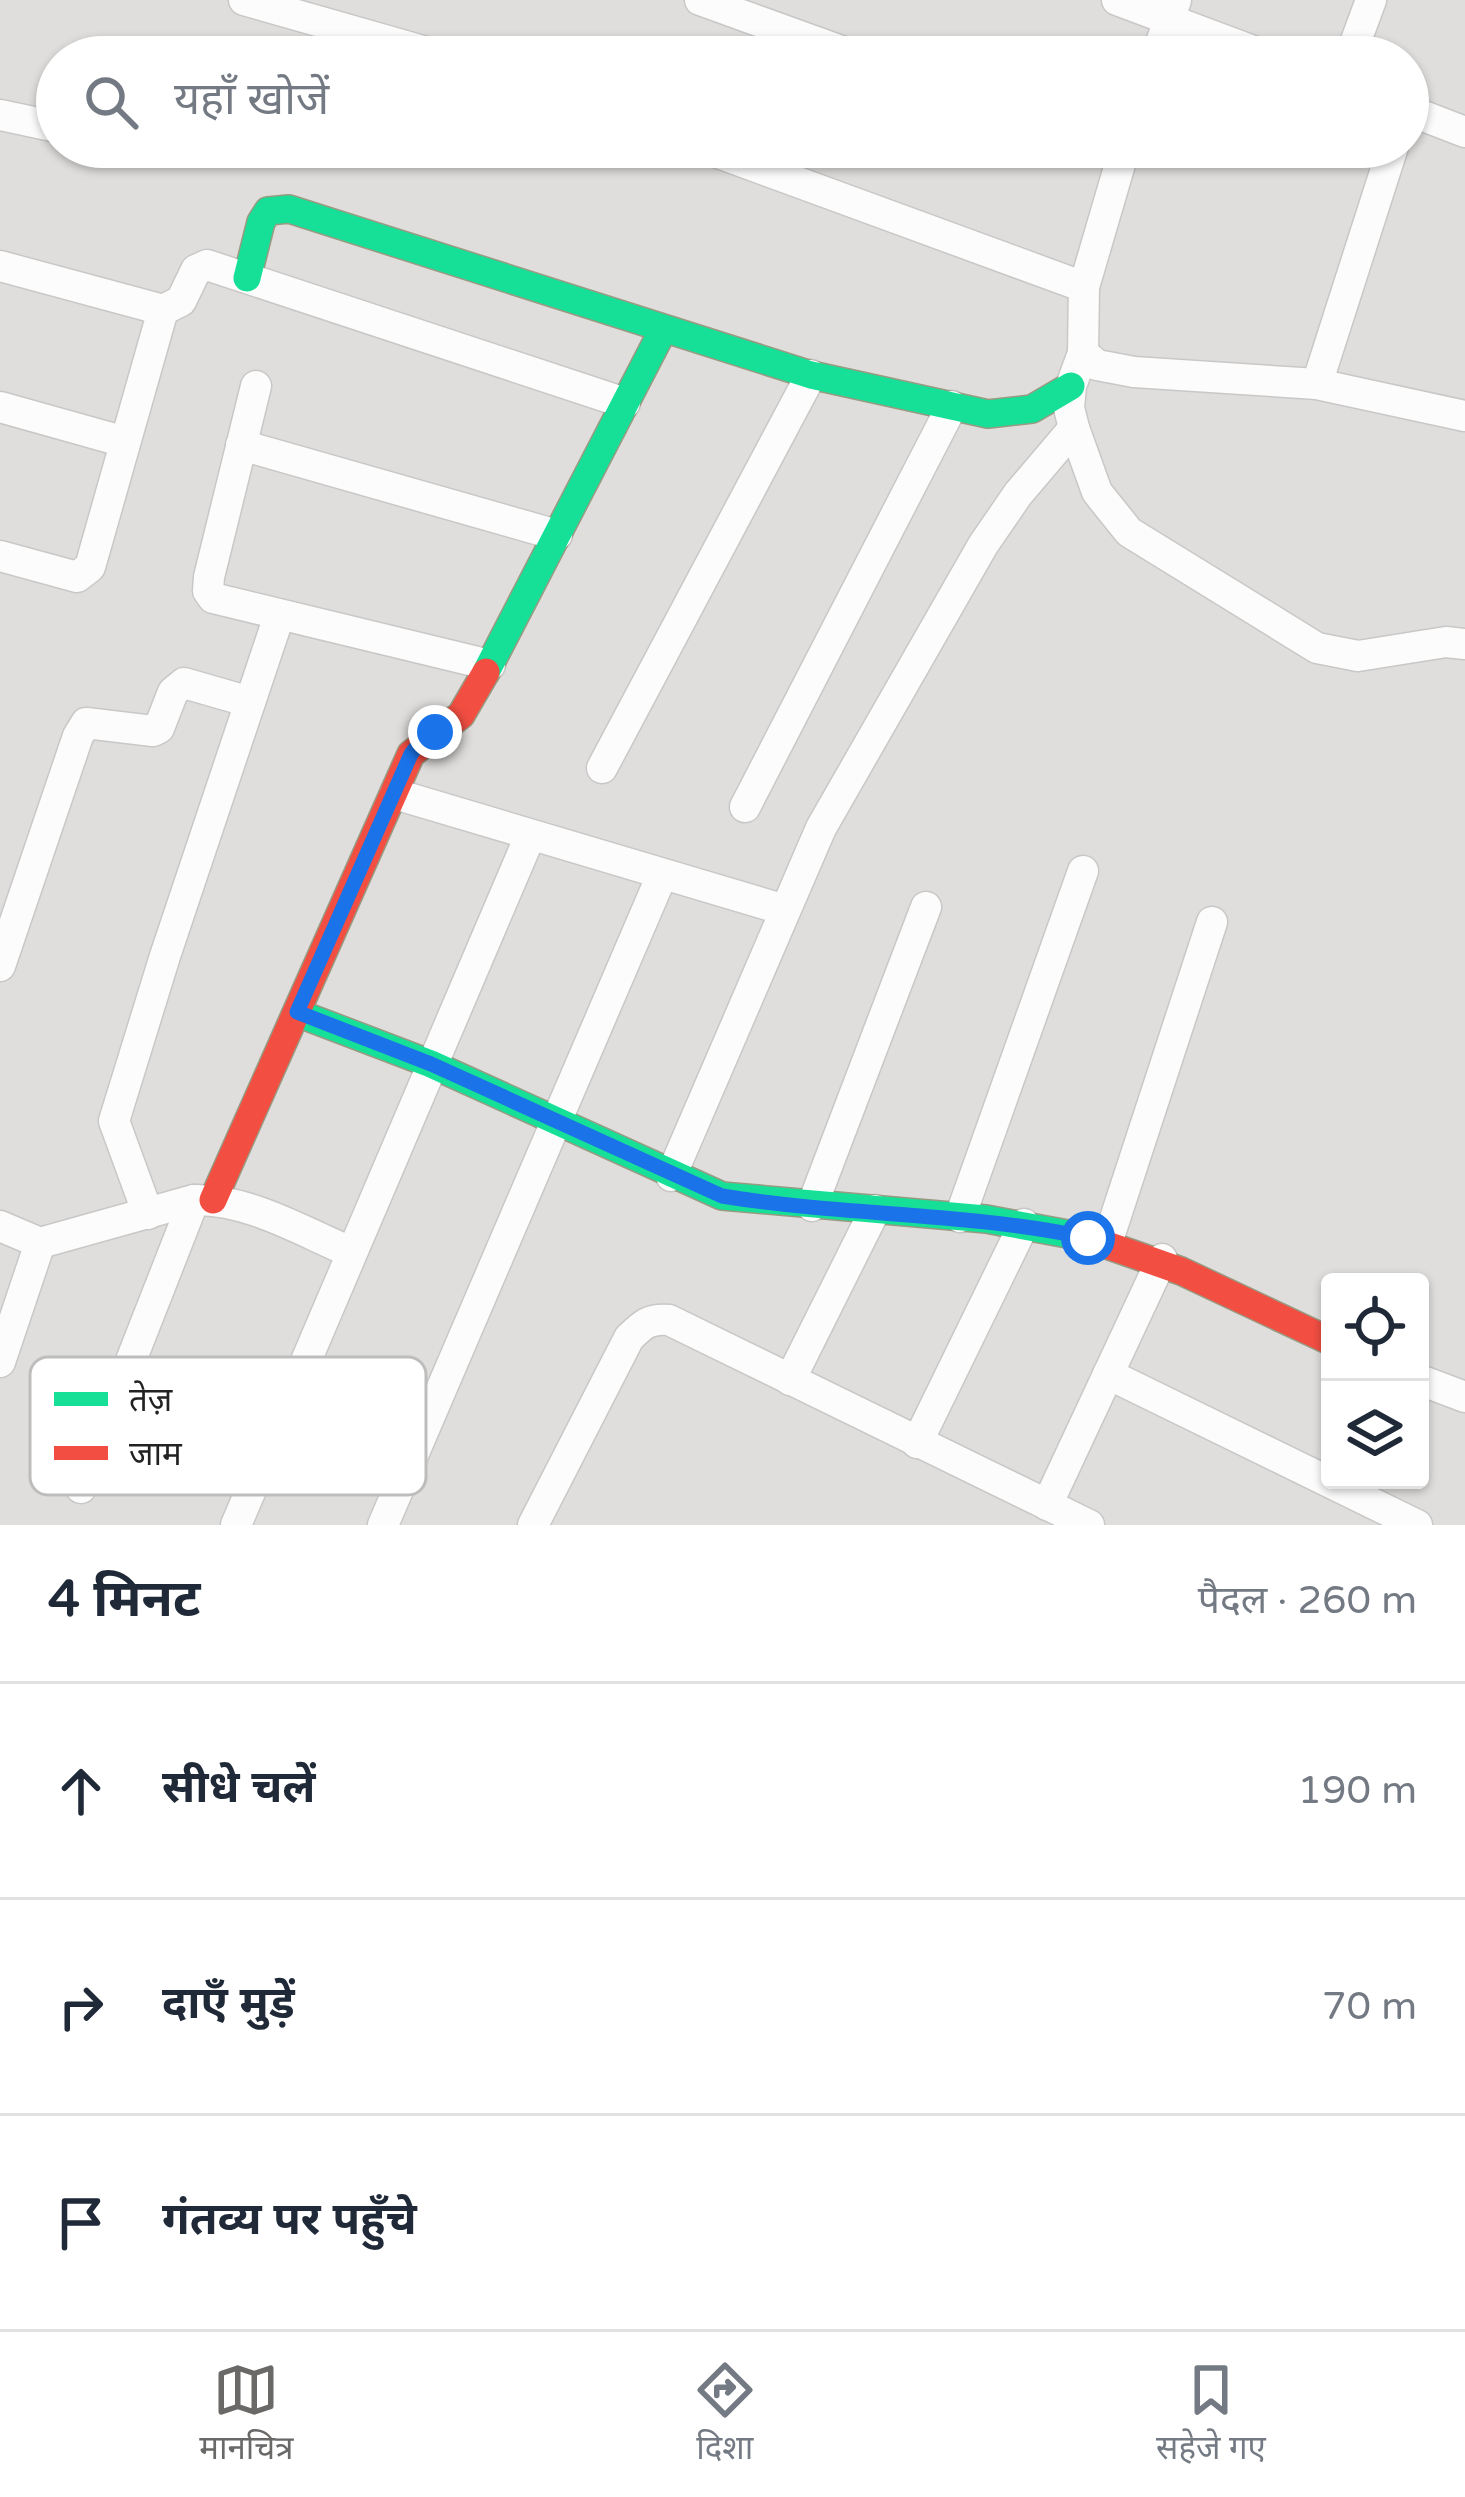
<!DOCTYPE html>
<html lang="hi">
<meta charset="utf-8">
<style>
:root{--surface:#fff;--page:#f6f6f7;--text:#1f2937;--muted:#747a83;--line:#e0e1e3;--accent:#6a6968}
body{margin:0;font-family:"Varela Round","Noto Sans Devanagari",sans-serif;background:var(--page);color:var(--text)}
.controls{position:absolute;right:36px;bottom:36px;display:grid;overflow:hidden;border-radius:12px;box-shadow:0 3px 9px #0004}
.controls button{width:108px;height:108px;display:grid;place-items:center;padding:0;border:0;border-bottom:3px solid var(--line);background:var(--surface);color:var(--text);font:60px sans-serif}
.stop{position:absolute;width:36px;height:36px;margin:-27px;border:9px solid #1a73e8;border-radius:50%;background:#fff}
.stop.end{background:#1a73e8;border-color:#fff;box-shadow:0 3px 12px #0008}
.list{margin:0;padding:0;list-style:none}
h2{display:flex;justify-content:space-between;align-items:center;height:156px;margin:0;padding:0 48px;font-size:51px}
h2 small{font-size:39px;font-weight:400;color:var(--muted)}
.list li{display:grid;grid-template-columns:78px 1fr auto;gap:36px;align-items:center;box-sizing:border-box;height:216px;padding:0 48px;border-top:3px solid var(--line)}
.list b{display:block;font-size:45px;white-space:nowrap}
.list em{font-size:39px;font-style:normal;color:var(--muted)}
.icon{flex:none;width:66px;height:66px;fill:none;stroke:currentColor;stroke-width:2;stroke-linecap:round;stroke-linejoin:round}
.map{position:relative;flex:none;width:1465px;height:1525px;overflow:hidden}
.search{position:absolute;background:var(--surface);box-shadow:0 3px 9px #0004;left:36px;right:36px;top:36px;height:132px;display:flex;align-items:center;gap:30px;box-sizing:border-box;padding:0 42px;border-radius:66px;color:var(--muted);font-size:45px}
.sheet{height:804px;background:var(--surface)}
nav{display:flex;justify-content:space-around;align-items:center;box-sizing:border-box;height:168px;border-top:3px solid var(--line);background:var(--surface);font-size:33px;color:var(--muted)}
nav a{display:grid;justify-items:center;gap:6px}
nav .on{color:var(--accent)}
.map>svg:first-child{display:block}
.residential{fill:#dfdedc;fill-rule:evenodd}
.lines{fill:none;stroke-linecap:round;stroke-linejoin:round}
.street-casing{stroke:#c9c8c7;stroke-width:33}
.fast-casing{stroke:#999a82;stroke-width:30}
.jam-casing{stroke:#999a82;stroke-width:30}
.street{stroke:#fdfcfc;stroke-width:30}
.fast{stroke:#16e098;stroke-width:27}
.jam{stroke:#f24e42;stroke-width:27}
.route{stroke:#1a73e8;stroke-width:15}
.key{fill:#fff;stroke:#bdbdbd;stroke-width:3}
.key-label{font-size:33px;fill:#222}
</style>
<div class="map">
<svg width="1465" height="1525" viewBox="0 0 1465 1525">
<rect width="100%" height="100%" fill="#f0eeeb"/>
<path class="residential" d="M 0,0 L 1465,0 L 1465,1525 L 0,1525 ZM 57,57 L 1408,57 L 1408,147 L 57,147 ZM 1330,1282 L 1420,1282 L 1420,1480 L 1330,1480 Z"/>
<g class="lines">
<g class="street-casing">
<g id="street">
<path d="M 244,0 L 444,57"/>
<path d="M 700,0 L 858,57"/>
<path d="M 1117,0 L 1269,57"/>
<path d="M 1156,57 L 1176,0"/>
<path d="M 1350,57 L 1371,0"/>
<path d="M 1408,110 L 1465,132"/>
<path d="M 0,115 L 57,127"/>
<path d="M 702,147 L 1084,287 L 1125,147"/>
<path d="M 0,266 L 163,310 L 181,301 L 196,270 L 207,265 L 625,403"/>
<path d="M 1084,287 L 1083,353 L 1097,365 L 1134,372 L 1317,384 L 1465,416"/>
<path d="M 1083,353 L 1071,386 L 1069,408 L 1074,428 L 1097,492 L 1129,532 L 1317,648 L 1358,656 L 1446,642 L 1465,644"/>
<path d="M 1317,384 L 1393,147"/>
<path d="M 256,386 L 209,577 L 208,591 L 213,598 L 490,665"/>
<path d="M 0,407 L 125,442"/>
<path d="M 241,445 L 557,535"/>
<path d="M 0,556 L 77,577 L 90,567 L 163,310"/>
<path d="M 602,768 L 811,375"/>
<path d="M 395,794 L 785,910"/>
<path d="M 745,807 L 952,406"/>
<path d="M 0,966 L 78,736 L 86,723 L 153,731 L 159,728 L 173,692 L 184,683 L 250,702"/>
<path d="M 671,1176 L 821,828 L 983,545 L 1018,494 L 1074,428"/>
<path d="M 812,1206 L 926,907"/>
<path d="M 148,1214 L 114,1121 L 165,956 L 279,616"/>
<path d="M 960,1217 L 1083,871"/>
<path d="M 0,1226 L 40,1243 L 194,1200 C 249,1199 301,1231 351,1252"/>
<path d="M 1107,1243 L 1212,922"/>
<path d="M 0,1362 L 40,1243"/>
<path d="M 1108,1374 L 1417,1525"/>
<path d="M 790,1380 L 875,1210"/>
<path d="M 1420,1380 L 1465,1397"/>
<path d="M 917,1443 L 1024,1224"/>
<path d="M 81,1488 L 194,1200"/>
<path d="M 1047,1505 L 1162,1259"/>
<path d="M 236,1525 L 530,836"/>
<path d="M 383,1525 L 662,875"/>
<path d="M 533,1525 L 629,1338 C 643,1324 650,1318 669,1320 L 1089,1525"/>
</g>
</g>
<g class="fast-casing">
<g id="fast">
<path d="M 247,278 L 261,222 L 268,211 L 289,209 L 811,375 L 988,414 L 1032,409 L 1071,386"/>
<path d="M 486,672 L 663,330"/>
<path d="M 297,1013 L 431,1064 L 722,1196 L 986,1219 L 1084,1237"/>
</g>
</g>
<g class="jam-casing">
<g id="jam">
<path d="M 213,1200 L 411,754 L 461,715 L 486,672"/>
<path d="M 1084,1237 L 1181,1271 L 1330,1341"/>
</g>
</g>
<use href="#street" class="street"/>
<use href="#fast" class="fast"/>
<use href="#jam" class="jam"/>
</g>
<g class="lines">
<path class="route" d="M 435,732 L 421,741 L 411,754 L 297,1012 L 431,1064 L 722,1196 C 844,1216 967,1212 1088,1238"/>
</g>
<rect x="30" y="1357" width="396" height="138" rx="18" class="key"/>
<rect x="54" y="1392" width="54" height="14" fill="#16e098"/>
<rect x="54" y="1446" width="54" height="14" fill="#f24e42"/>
<g class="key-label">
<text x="129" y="1411">तेज़</text>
<text x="129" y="1465">जाम</text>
</g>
</svg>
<div class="controls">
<button><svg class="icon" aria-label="locate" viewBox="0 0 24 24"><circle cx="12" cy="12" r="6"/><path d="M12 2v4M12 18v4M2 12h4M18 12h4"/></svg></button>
<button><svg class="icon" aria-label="layers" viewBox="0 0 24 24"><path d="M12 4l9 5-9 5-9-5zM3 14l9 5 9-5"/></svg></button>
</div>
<div class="stop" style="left:1088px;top:1238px"></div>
<div class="stop end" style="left:435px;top:732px"></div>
<div class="search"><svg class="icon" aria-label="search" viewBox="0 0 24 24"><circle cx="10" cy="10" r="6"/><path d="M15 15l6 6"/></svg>यहाँ खोजें</div>
</div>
<section class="sheet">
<h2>4 मिनट<small>पैदल · 260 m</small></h2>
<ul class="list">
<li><svg class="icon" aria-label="ahead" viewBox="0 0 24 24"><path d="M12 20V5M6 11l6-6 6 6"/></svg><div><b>सीधे चलें</b></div><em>190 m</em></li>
<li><svg class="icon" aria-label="right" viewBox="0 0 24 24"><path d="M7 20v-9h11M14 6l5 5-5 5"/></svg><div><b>दाएँ मुड़ें</b></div><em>70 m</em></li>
<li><svg class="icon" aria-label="arrive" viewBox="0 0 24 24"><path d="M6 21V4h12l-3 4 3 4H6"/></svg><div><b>गंतव्य पर पहुँचे</b></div></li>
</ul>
</section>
<nav>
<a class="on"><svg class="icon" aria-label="map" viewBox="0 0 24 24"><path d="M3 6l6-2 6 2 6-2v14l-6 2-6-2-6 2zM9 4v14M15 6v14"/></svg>मानचित्र</a>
<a><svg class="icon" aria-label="directions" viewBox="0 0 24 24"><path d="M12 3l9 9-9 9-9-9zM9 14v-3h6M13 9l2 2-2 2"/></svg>दिशा</a>
<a><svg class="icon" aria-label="saved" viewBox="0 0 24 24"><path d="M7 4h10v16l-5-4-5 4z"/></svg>सहेजे गए</a>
</nav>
